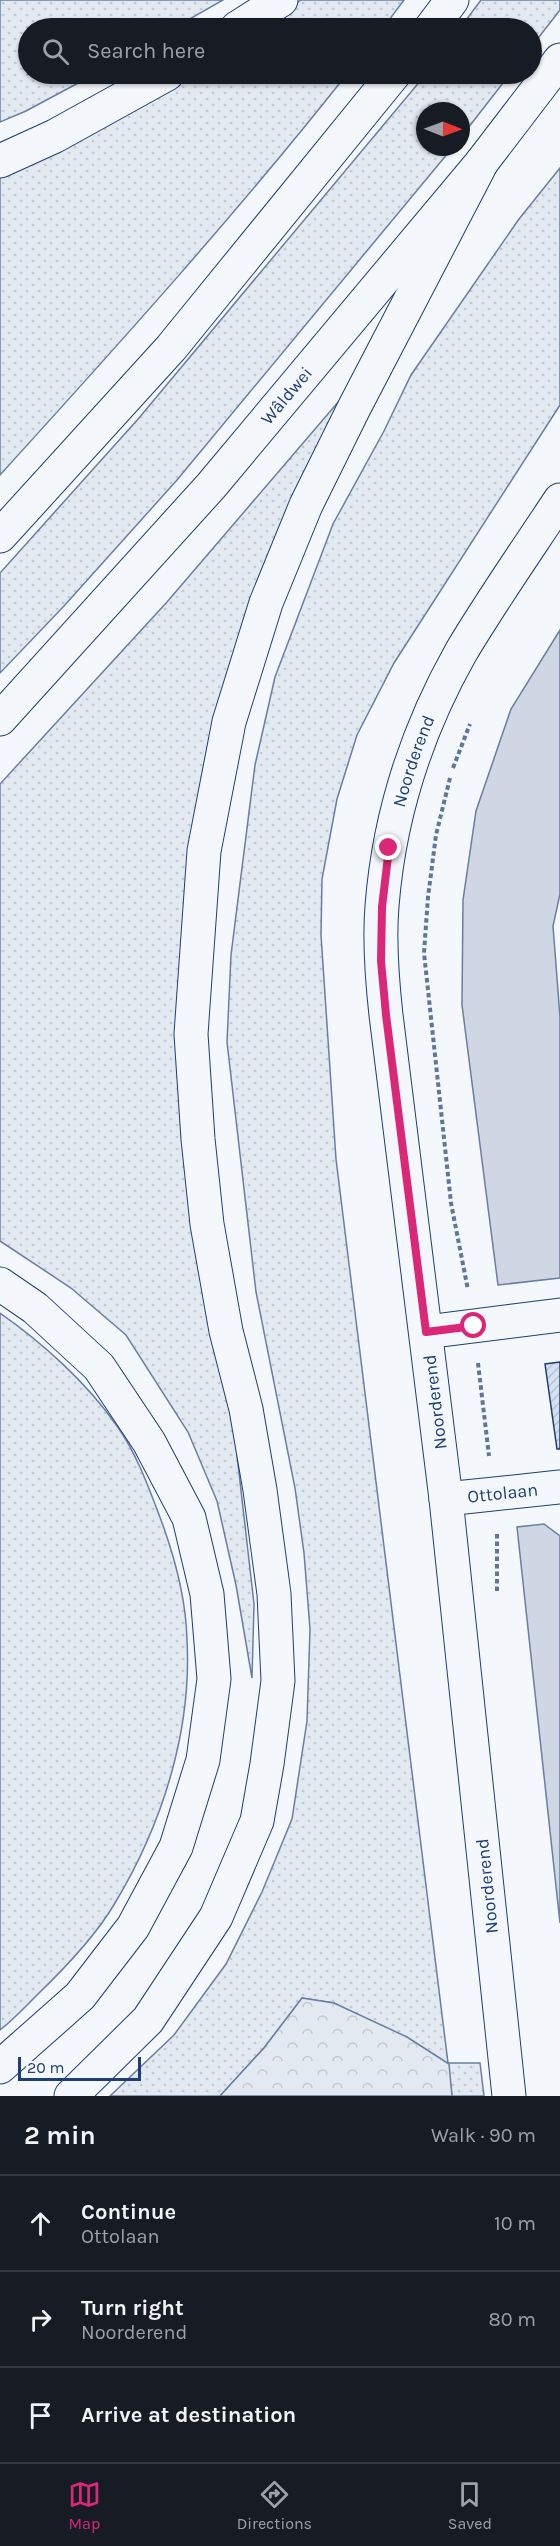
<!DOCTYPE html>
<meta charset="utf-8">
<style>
:root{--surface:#171b24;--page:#20242c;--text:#f1f3f6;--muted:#9ea1a6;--line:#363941;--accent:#db2777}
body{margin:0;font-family:Karla,sans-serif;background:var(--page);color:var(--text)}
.compass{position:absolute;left:416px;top:102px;width:54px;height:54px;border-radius:50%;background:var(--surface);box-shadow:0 2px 4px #0004;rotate:91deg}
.scale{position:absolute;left:18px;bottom:15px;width:123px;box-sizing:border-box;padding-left:6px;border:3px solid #1d3f73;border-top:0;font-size:16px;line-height:21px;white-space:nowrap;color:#1d3f73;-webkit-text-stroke:4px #f4f7fb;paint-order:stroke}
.stop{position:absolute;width:18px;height:18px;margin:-14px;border:4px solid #db2777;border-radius:50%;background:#fff}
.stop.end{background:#db2777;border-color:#fff;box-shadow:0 2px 6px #0008}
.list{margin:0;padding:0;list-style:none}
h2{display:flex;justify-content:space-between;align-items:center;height:78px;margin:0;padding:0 24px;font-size:26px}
h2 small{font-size:20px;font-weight:400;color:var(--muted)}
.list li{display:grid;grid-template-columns:39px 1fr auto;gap:18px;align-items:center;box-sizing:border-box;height:96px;padding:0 24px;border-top:2px solid var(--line)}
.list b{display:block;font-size:22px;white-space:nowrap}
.list p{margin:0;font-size:20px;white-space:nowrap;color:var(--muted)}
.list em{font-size:20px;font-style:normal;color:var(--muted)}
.icon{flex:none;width:33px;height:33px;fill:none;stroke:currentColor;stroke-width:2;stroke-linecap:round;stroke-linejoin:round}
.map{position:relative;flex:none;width:560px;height:2096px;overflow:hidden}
.search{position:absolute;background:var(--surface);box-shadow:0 2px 4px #0004;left:18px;right:18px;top:18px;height:66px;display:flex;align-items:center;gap:15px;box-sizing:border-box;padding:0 21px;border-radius:33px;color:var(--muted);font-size:22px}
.sheet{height:366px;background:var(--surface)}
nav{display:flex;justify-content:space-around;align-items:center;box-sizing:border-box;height:84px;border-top:2px solid var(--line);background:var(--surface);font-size:16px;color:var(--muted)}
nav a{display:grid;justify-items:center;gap:3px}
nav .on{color:var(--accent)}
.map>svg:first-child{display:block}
.grass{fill:url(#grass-dots);stroke:#687fa3;stroke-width:1.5}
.forest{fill:url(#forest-crowns);stroke:#687fa3;stroke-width:1.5}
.water{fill:#cfd7e4;stroke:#687fa3;stroke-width:1.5}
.building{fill:url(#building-hatch);stroke:#1d3f73;stroke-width:1.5}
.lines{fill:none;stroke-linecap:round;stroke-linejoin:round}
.street-casing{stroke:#1d3f73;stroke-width:35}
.secondary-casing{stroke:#1d3f73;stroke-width:35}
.highway-casing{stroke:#1d3f73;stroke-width:35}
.path{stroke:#5e769c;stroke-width:4;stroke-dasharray:4.5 3;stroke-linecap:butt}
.street{stroke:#f4f7fb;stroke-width:33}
.secondary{stroke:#f4f7fb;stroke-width:33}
.highway{stroke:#f4f7fb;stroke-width:33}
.route{stroke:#db2777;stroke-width:8}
.labels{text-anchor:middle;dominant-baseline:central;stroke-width:4.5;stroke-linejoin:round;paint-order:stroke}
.street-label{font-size:18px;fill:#1d3f73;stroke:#f4f7fb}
</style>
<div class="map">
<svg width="560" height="2096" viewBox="0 0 560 2096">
<defs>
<pattern id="grass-dots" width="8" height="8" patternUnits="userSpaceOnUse" patternTransform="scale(1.5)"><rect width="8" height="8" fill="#e3e9f0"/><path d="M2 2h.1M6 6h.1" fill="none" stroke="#c2c9d1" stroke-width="1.8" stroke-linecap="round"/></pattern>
<pattern id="forest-crowns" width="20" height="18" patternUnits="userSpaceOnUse" patternTransform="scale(1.5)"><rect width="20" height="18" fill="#e3e9f0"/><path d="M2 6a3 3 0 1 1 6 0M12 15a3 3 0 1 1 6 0" fill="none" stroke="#c2c9d1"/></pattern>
<pattern id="building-hatch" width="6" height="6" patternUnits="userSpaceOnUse" patternTransform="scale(1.5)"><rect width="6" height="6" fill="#d5e0f0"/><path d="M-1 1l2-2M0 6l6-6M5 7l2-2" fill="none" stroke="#b6c1d1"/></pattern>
</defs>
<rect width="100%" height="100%" fill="#f4f7fb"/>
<g class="grass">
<path d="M 0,0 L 223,0 L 174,28 L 28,28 L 28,74 L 95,74 L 26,111 L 0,122 Z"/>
<path d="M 301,0 L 404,0 L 383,28 L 262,28 Z"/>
<path d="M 481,0 L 560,0 L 560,10 L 532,46 L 532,28 L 460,28 Z"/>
<path d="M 189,74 L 347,74 C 238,212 119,344 0,475 L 0,172 L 120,114 Z"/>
<path d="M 426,74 L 510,74 L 461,137 L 461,111 L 425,111 L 425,147 L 453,147 L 177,480 L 64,606 L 0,673 L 0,573 L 139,418 Z"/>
<path d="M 560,168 L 560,405 L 394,663 L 357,735 L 337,799 L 322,879 L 321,935 L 336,1159 L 448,2063 L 480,2063 L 484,2096 L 452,2096 L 448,2064 L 334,2003 L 302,1998 L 264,2048 L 220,2096 L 110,2096 L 174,2035 L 226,1964 L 262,1892 L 292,1819 L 307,1721 L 310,1629 L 304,1553 L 295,1488 L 256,1292 L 227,1042 L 231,955 L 255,765 L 275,677 L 333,524 L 384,431 L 411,375 L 519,219 Z"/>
<path d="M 351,387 L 296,495 L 183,983 L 254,1604 L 252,1678 L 236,1585 L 217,1501 L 188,1432 L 126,1335 L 71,1288 L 0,1241 L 0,784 L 167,602 Z"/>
<path d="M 0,1313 C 43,1343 87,1383 117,1426 C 135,1451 147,1483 158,1512 C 173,1551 186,1597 187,1640 C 192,1731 162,1825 115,1903 C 97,1934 62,1971 36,1996 C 24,2008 13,2020 0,2030 Z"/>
</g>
<path class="forest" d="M 302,1998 L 334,2003 L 407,2037 L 449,2064 L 452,2096 L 220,2096 L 264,2048 Z"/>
<g class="water">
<path d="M 560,630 L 560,894 L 553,926 L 560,1017 L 560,1278 L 498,1285 L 462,1005 L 463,900 L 476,811 L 511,709 Z"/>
<path d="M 544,1524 L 560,1536 L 560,1923 L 517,1527 Z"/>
</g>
<path class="building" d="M 560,1362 L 560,1449 L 557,1449 L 545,1364 Z"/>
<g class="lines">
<g class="street-casing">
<g id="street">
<path d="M 426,1332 L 560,1315"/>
<path id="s1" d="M 446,1499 L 560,1487"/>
</g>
</g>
<g class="secondary-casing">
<g id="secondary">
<path id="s2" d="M 509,2096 L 446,1499 L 386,1015 C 382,979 379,942 382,906 C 389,817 417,730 461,652 C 492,600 527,550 560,500"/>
</g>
</g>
<g class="highway-casing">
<g id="highway">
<path d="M 237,28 L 281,0"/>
<path d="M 431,28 L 452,0"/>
<path d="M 0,161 L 55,136 L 167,74"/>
<path d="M 0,536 L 171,348 L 394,74"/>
<path id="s3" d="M 0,719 L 211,486 L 482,162 L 560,60"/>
<path d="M 0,1284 L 35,1308 L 99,1367 L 149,1442 L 189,1518 L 207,1594 L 214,1679 L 203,1760 L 176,1847 L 133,1927 L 80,1996 L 0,2067"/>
<path d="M 71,2096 L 148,2020 L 216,1917 L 257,1821 L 267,1764 L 278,1681 L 274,1594 L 260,1490 L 246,1409 L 226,1331 L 207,1224 L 198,1139 L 191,1034 L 204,851 L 229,722 L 266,603 L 306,505 L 354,408 L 482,162"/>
</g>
</g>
<g class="path">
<path d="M 453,768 L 470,724"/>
<path d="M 450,778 L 436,835 L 428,897 L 424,953 L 451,1203 L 468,1290"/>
<path d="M 478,1363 L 489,1456"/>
<path d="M 497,1591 L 497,1532"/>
</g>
<use href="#street" class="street"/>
<use href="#secondary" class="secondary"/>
<use href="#highway" class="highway"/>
</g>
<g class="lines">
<path class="route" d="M 389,848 L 382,907 L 381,961 L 386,1015 L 426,1332 L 474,1326"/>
</g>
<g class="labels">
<g class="street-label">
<text stroke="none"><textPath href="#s3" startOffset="432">Wâldwei</textPath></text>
<text stroke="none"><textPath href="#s2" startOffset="1346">Noorderend</textPath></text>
<text transform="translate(435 1402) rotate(-97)">Noorderend</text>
<text stroke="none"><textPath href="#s1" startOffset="57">Ottolaan</textPath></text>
<text transform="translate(487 1886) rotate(-96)">Noorderend</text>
</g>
</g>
</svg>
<svg class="compass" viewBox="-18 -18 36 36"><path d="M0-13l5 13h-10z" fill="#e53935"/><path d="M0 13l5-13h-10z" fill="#9ea1a6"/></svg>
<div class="scale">20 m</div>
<div class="stop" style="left:474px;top:1326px"></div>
<div class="stop end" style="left:389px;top:848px"></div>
<div class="search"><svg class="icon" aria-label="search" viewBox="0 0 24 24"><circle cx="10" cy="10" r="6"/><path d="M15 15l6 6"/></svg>Search here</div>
</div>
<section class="sheet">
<h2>2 min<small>Walk · 90 m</small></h2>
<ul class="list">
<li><svg class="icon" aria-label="ahead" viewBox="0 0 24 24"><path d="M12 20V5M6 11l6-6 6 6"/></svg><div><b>Continue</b><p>Ottolaan</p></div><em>10 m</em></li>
<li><svg class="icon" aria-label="right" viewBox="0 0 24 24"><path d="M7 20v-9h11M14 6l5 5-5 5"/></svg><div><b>Turn right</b><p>Noorderend</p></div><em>80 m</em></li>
<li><svg class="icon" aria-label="arrive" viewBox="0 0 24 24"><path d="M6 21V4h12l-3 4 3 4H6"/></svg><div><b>Arrive at destination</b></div></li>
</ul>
</section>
<nav>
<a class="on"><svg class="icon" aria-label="map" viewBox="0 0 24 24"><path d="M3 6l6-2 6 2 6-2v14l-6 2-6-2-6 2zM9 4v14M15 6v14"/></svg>Map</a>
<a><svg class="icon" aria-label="directions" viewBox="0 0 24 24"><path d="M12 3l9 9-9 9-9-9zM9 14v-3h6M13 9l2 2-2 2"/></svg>Directions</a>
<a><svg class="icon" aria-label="saved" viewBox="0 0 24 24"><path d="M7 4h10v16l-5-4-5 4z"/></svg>Saved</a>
</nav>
